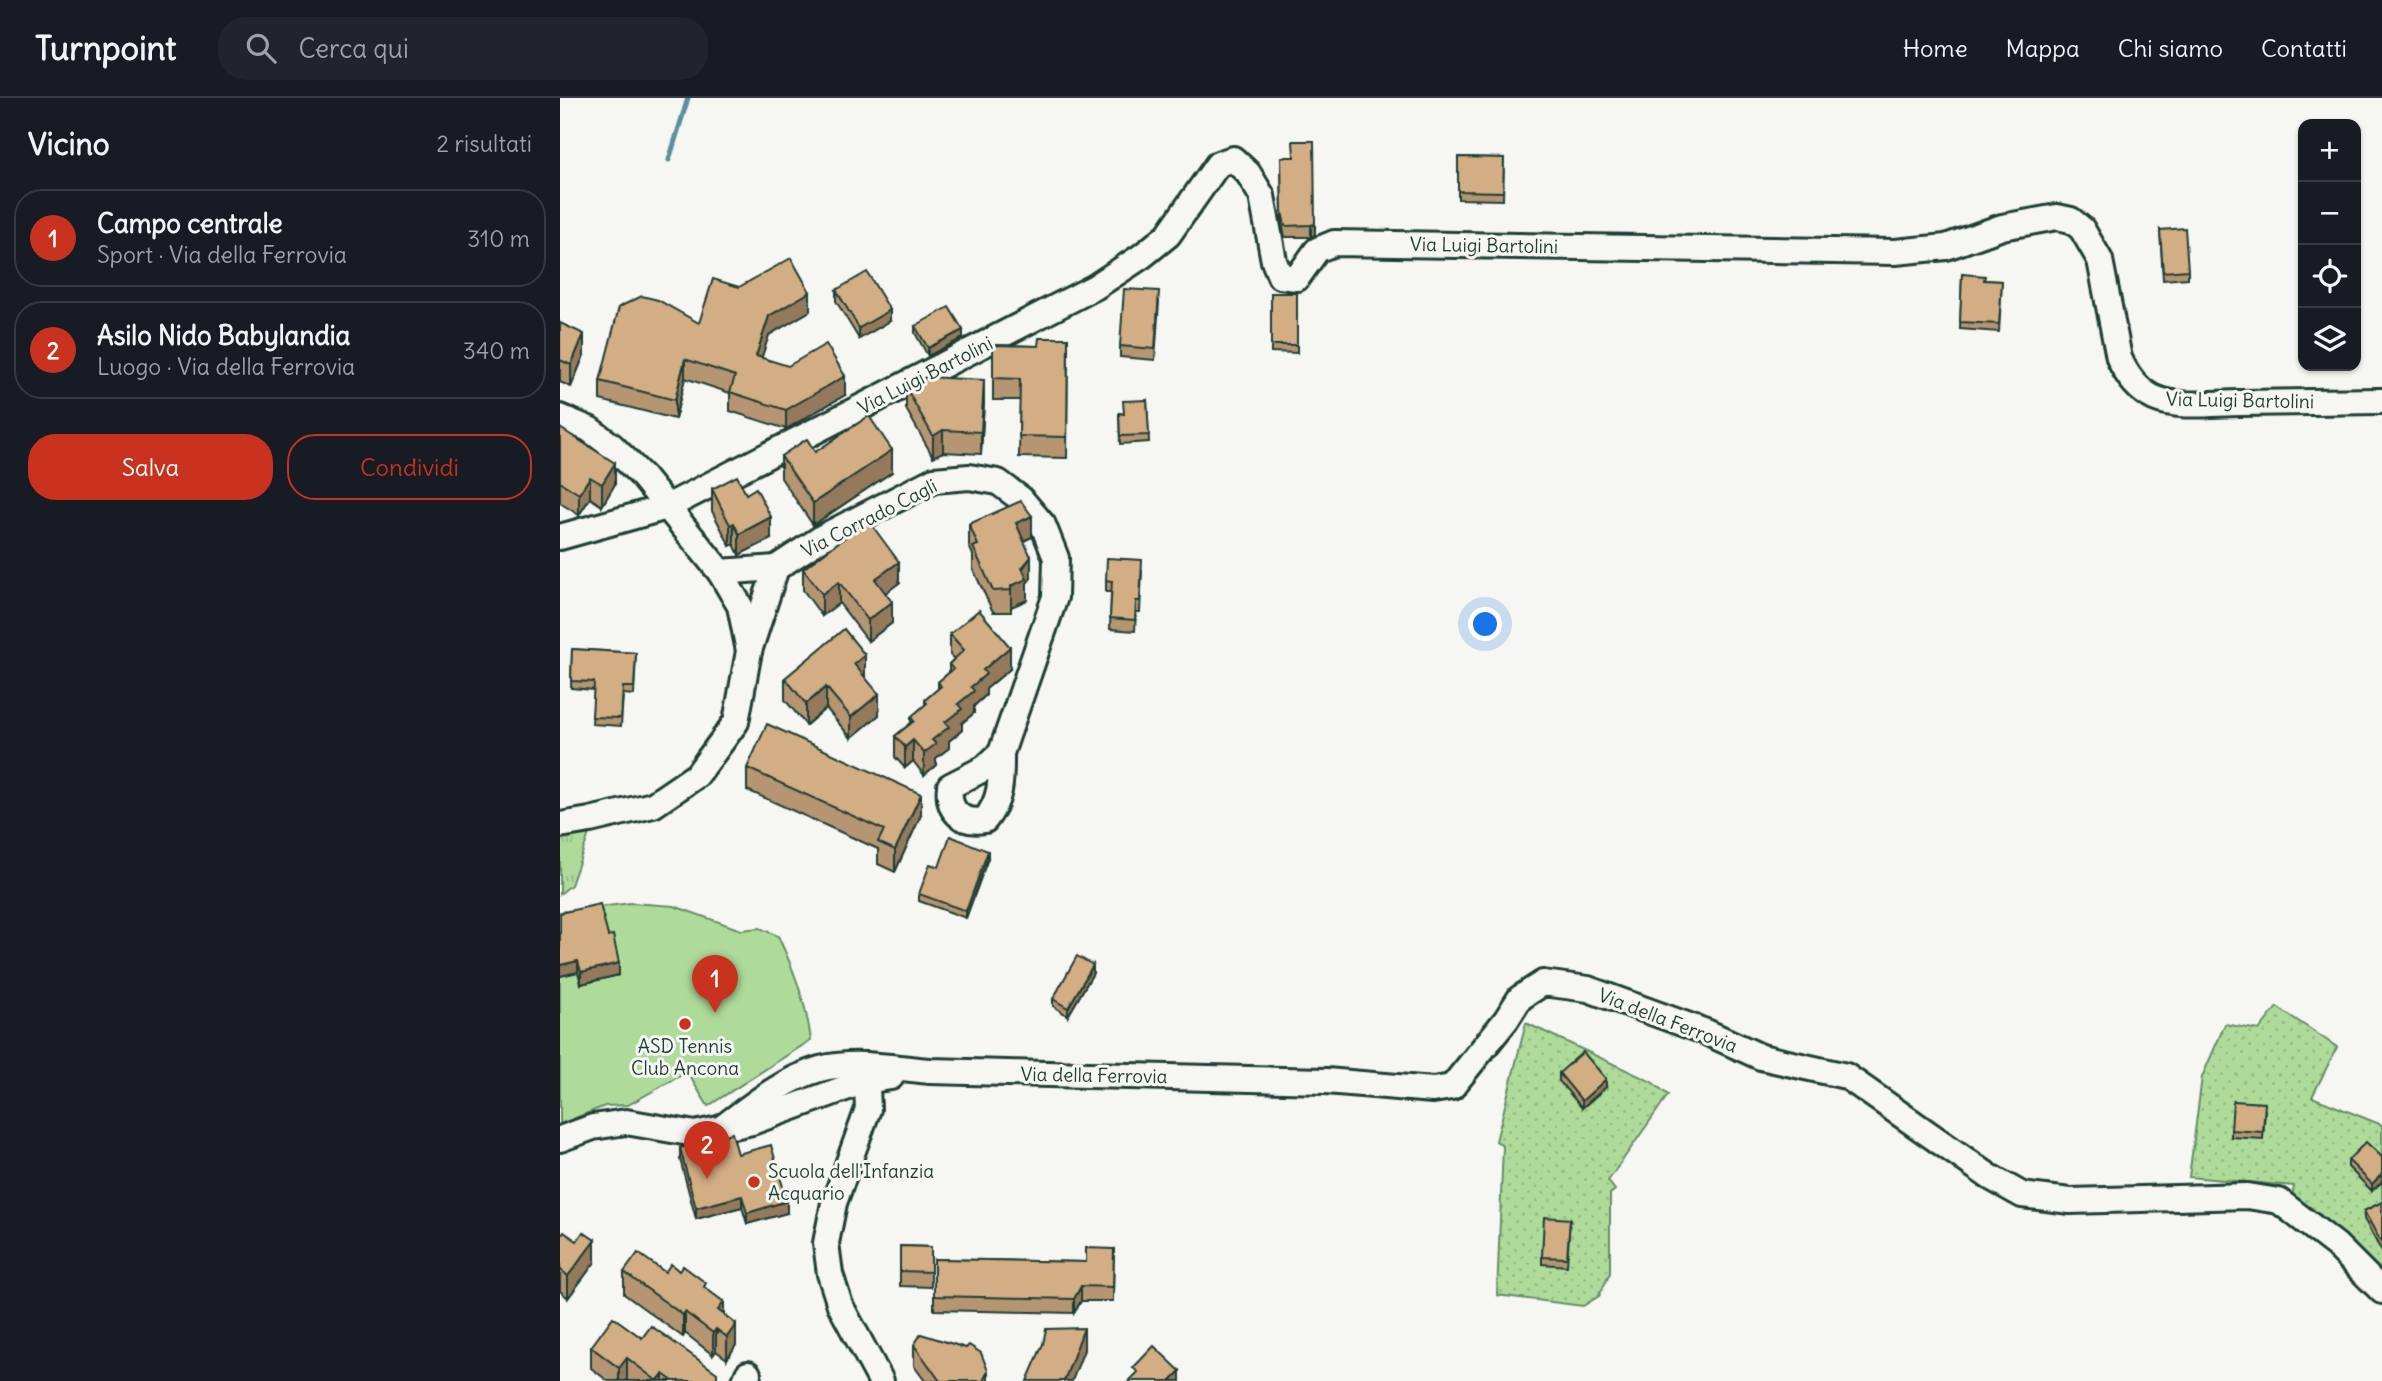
<!DOCTYPE html>
<html lang="it">
<meta charset="utf-8">
<style>
:root{--surface:#171b24;--page:#20242c;--text:#f1f3f6;--muted:#9ea1a6;--line:#363941;--accent:#c8321e}
body{margin:0;font-family:Delius,sans-serif;background:var(--page);color:var(--text)}
.controls{position:absolute;right:21px;top:21px;display:grid;overflow:hidden;border-radius:14px;box-shadow:0 2px 5px #0004}
.controls button{width:63px;height:63px;display:grid;place-items:center;padding:0;border:0;border-bottom:2px solid var(--line);background:var(--surface);color:var(--text);font:35px sans-serif}
.you{position:absolute;left:926px;top:527px;width:24px;height:24px;margin:-18px;border:5px solid #fff;border-radius:50%;background:#1a73e8;box-shadow:0 0 0 10px #1a73e833}
.badge{display:grid;place-items:center;width:46px;height:46px;border-radius:50%;background:var(--accent);color:#fff;font-size:23px;font-weight:700}
.pin{position:absolute;translate:-50% -58px;filter:drop-shadow(0 2px 4px #0008)}
.pin::after{content:'';position:absolute;top:37px;width:24px;height:21px;background:inherit;clip-path:polygon(0 0,100% 0,50% 100%)}
.list{margin:0;padding:0;list-style:none}
h2{display:flex;justify-content:space-between;align-items:center;height:91px;margin:0;padding:0 28px;font-size:30px}
h2 small{font-size:23px;font-weight:400;color:var(--muted)}
.list li{display:grid;grid-template-columns:46px 1fr auto;gap:21px;align-items:center;box-sizing:border-box;height:98px;margin:0 14px 14px;padding:0 14px;border:2px solid var(--line);border-radius:28px}
.list b{display:block;font-size:26px;white-space:nowrap}
.list p{margin:0;font-size:23px;white-space:nowrap;color:var(--muted)}
.list em{font-size:23px;font-style:normal;color:var(--muted)}
.actions{display:flex;gap:14px;padding:21px 28px}
.actions a{flex:1;padding:16px 0;border:2px solid var(--accent);border-radius:28px;text-align:center;font-size:24px;color:var(--accent)}
.actions .main{background:var(--accent);color:#fff}
.icon{flex:none;width:38px;height:38px;fill:none;stroke:currentColor;stroke-width:2;stroke-linecap:round;stroke-linejoin:round}
.map{position:relative;flex:none;width:1822px;height:1283px;overflow:hidden}
header{display:flex;align-items:center;gap:42px;box-sizing:border-box;height:98px;padding:0 35px;background:var(--surface);border-bottom:2px solid var(--line)}
header strong{font-size:33px}
nav{display:flex;gap:38px;margin-inline-start:auto;font-size:24px}
.search{width:490px;height:63px;background:var(--page);display:flex;align-items:center;gap:18px;box-sizing:border-box;padding:0 24px;border-radius:28px;color:var(--muted);font-size:26px}
main{display:flex}
aside{flex:1;background:var(--surface)}
.map>svg:first-child{display:block}
.grass{fill:url(#grass-dots);stroke:#668c67;stroke-width:2}
.park{fill:url(#park-tufts);stroke:#668c67;stroke-width:2}
.pitch{fill:#aedb9a;stroke:#668c67;stroke-width:2}
.lines{fill:none;stroke-linecap:round;stroke-linejoin:round}
.stream{stroke:#5a8f9d;stroke-width:5}
.minor-casing{stroke:#1f3d34;stroke-width:30}
.minor{stroke:#f6f6f2;stroke-width:24}
.wall{fill:#b59572;stroke:#1f3d34;stroke-width:2}
.shaded-wall{fill:#94795c;stroke:#1f3d34;stroke-width:2}
.building{fill:#d3ad84;stroke:#1f3d34;stroke-width:2}
.poi-dot{fill:#c8321e;stroke:#f6f6f2;stroke-width:2.5}
.labels{text-anchor:middle;dominant-baseline:central;stroke-width:6;stroke-linejoin:round;paint-order:stroke}
.street-label{font-size:19px;fill:#1f3d34;stroke:#f6f6f2}
.poi-label{font-size:19px;fill:#1f3d34;stroke:#f6f6f2}
</style>
<header>
<strong>Turnpoint</strong>
<div class="search"><svg class="icon" aria-label="search" viewBox="0 0 24 24"><circle cx="10" cy="10" r="6"/><path d="M15 15l6 6"/></svg>Cerca qui</div>
<nav><a>Home</a><a>Mappa</a><a>Chi siamo</a><a>Contatti</a></nav>
</header>
<main>
<aside>
<h2>Vicino<small>2 risultati</small></h2>
<ul class="list">
<li><span class="badge">1</span><div><b>Campo centrale</b><p>Sport · Via della Ferrovia</p></div><em>310 m</em></li>
<li><span class="badge">2</span><div><b>Asilo Nido Babylandia</b><p>Luogo · Via della Ferrovia</p></div><em>340 m</em></li>
</ul>
<div class="actions"><a class="main">Salva</a><a>Condividi</a></div>
</aside>
<div class="map">
<svg width="1822" height="1283" viewBox="0 0 1822 1283">
<defs>
<pattern id="grass-dots" width="8" height="8" patternUnits="userSpaceOnUse" patternTransform="scale(1.75)"><rect width="8" height="8" fill="#aedb9a"/><path d="M2 2h.1M6 6h.1" fill="none" stroke="#95bd85" stroke-width="1.8" stroke-linecap="round"/></pattern>
<pattern id="park-tufts" width="24" height="20" patternUnits="userSpaceOnUse" patternTransform="scale(1.75)"><rect width="24" height="20" fill="#aedb9a"/><path d="M3 7l-1-3M5 7V3M7 7l1-3M15 17l-1-3M17 17v-4M19 17l1-3" fill="none" stroke="#95bd85"/></pattern>
</defs>
<rect width="100%" height="100%" fill="#f6f6f2"/>
<filter id="ink" filterUnits="userSpaceOnUse"><feTurbulence type="fractalNoise" baseFrequency=".0143" numOctaves="2"/><feDisplacementMap in="SourceGraphic" scale="14" xChannelSelector="R" yChannelSelector="G"/><feConvolveMatrix kernelMatrix="1 2 1 2 8 2 1 2 1" color-interpolation-filters="sRGB"/></filter>
<g filter="url(#ink)">
<g class="grass">
<path d="M 1717,909 L 1777,949 L 1752,999 L 1822,1027 L 1822,1178 L 1732,1100 L 1734,1088 L 1629,1079 L 1642,979 L 1665,926 L 1699,932 Z"/>
<path d="M 966,925 L 1092,984 L 1108,997 L 1048,1083 L 1055,1092 L 1050,1096 L 1050,1175 L 1039,1198 L 1023,1208 L 937,1197 L 943,1048 L 936,1043 Z"/>
</g>
<path class="park" d="M 30,733 L 11,787 L 0,796 L 0,738 Z"/>
<path class="pitch" d="M 71,805 L 114,808 L 181,832 L 200,830 L 218,838 C 234,872 246,904 251,942 L 148,1008 L 127,974 L 68,1007 L 45,1008 L 0,1026 L 0,814 Z"/>
<g class="lines">
<path class="stream" d="M 109,62 L 128,0"/>
<g class="minor-casing">
<g id="minor">
<path d="M 0,319 L 29,331 L 52,348 L 83,379 L 160,474 L 180,508 L 189,553 L 176,624 L 137,677 L 93,707 L 30,722 L 0,727"/>
<path d="M 0,439 L 107,409 L 535,189 L 582,158 L 608,137 L 658,66 L 673,61 L 688,75 L 702,98 L 714,163 L 720,178 L 737,180 L 757,152 L 774,145 L 1335,154 L 1386,149 L 1442,129 L 1497,119 L 1511,122 L 1522,131 L 1540,162 L 1559,260 C 1566,276 1577,292 1594,300 C 1619,311 1654,305 1680,305 C 1728,304 1775,304 1822,303"/>
<path d="M 160,474 L 216,470"/>
<path d="M 189,553 L 216,470 L 263,439 L 374,382 L 409,379 L 438,384 L 461,401 L 483,427 L 496,460 L 495,499 L 441,655 L 425,670 L 390,688 C 387,713 401,726 425,722 C 442,701 441,682 441,655"/>
<path d="M 306,967 L 308,1011 L 274,1105 L 266,1145 L 270,1176 L 280,1207 L 321,1283"/>
<path d="M 162,1030 C 191,1008 224,981 260,971 C 295,962 335,970 370,973 L 766,983 L 873,992 L 892,989 L 946,922 L 960,900 L 983,885 L 1028,891 L 1146,934 L 1201,959 L 1286,978 L 1430,1079 L 1462,1097 L 1510,1103 L 1687,1098 L 1719,1103 L 1776,1147 L 1822,1193"/>
<path d="M 0,1041 L 33,1029 L 66,1024 L 135,1036 L 192,1024 L 305,983 L 331,979"/>
<path d="M 185,1283 L 188,1276"/>
</g>
</g>
<use href="#minor" class="minor"/>
</g>
<g class="wall">
<path d="M 721,59 L 755,137 L 751,139 L 725,139 L 722,125 Z"/>
<path d="M 898,59 L 944,60 L 943,102 L 898,101 Z"/>
<path d="M 1600,132 L 1628,172 L 1628,180 L 1603,182 Z"/>
<path d="M 1402,176 L 1424,182 L 1442,183 L 1439,234 L 1400,231 Z"/>
<path d="M 276,192 L 330,223 L 299,241 L 276,203 Z"/>
<path d="M 711,195 L 737,195 L 737,255 L 711,254 Z"/>
<path d="M 599,204 L 595,262 L 560,259 L 560,248 Z"/>
<path d="M 250,213 L 209,237 L 201,260 L 285,297 L 226,331 L 170,313 L 170,295 L 125,280 L 115,321 L 40,302 L 40,283 L 139,225 Z"/>
<path d="M 0,225 L 24,257 L 11,289 L 0,284 Z"/>
<path d="M 355,228 L 403,240 L 368,258 L 355,235 Z"/>
<path d="M 508,240 L 507,360 L 459,359 L 460,302 L 433,302 L 433,247 L 478,248 Z"/>
<path d="M 346,290 L 424,304 L 421,356 L 383,354 L 373,359 L 346,311 Z"/>
<path d="M 587,302 L 589,344 L 560,346 L 559,315 L 563,316 Z"/>
<path d="M 0,330 L 55,386 L 42,408 L 30,400 L 19,417 L 0,405 Z"/>
<path d="M 255,354 L 332,374 L 253,427 L 221,380 L 221,358 Z"/>
<path d="M 152,391 L 211,441 L 179,457 L 174,446 L 170,448 L 152,413 Z"/>
<path d="M 409,426 L 472,439 L 464,443 L 471,480 L 467,485 L 467,502 L 451,509 L 451,514 L 433,514 L 413,471 L 413,457 L 409,448 Z"/>
<path d="M 243,471 L 339,485 L 325,495 L 332,525 L 308,543 L 279,505 L 262,518 L 243,492 Z"/>
<path d="M 582,473 L 580,514 L 576,514 L 575,533 L 550,531 L 551,494 L 546,494 L 546,482 Z"/>
<path d="M 390,536 L 450,571 L 426,591 L 426,597 L 414,608 L 414,615 L 402,625 L 402,632 L 389,643 L 389,650 L 376,660 L 376,667 L 364,677 L 353,663 L 345,670 L 335,659 L 335,638 L 351,625 L 351,619 L 365,608 L 365,602 L 378,591 L 378,584 L 389,575 L 389,566 L 394,561 L 390,557 Z"/>
<path d="M 12,551 L 76,555 L 74,597 L 63,596 L 61,628 L 32,626 L 34,592 L 11,590 Z"/>
<path d="M 305,578 L 319,617 L 291,640 L 266,610 L 246,627 L 225,602 L 225,580 Z"/>
<path d="M 187,670 L 361,717 L 335,774 L 318,766 L 318,751 L 187,692 Z"/>
<path d="M 428,760 L 406,820 L 359,803 L 359,796 L 379,769 Z"/>
<path d="M 0,815 L 48,838 L 59,877 L 21,886 L 18,874 L 0,878 Z"/>
<path d="M 533,875 L 508,918 L 493,908 L 493,901 Z"/>
<path d="M 999,975 L 1046,989 L 1022,1010 L 999,983 Z"/>
<path d="M 1705,1013 L 1703,1041 L 1671,1039 L 1671,1032 Z"/>
<path d="M 120,1050 L 178,1056 L 227,1115 L 187,1126 L 182,1109 L 136,1121 L 120,1061 Z"/>
<path d="M 1822,1059 L 1812,1093 L 1788,1069 L 1788,1062 Z"/>
<path d="M 1822,1104 L 1822,1154 L 1804,1121 L 1804,1113 Z"/>
<path d="M 1010,1121 L 1007,1168 L 982,1166 L 982,1159 Z"/>
<path d="M 0,1140 L 35,1164 L 8,1200 L 0,1193 Z"/>
<path d="M 340,1148 L 371,1149 L 371,1189 L 340,1188 Z"/>
<path d="M 554,1151 L 553,1203 L 521,1203 L 514,1215 L 374,1212 L 374,1161 L 526,1164 Z"/>
<path d="M 119,1173 L 146,1191 L 164,1217 L 176,1247 L 167,1261 L 156,1253 L 153,1257 L 125,1235 L 123,1239 L 64,1196 L 64,1174 L 105,1174 Z"/>
<path d="M 82,1240 L 157,1283 L 68,1283 L 67,1282 L 66,1283 L 48,1283 L 31,1270 L 31,1249 Z"/>
<path d="M 354,1247 L 428,1283 L 365,1283 L 354,1268 Z"/>
</g>
<g class="shaded-wall">
<path d="M 755,126 L 755,137 L 751,139 L 751,127 Z"/>
<path d="M 250,194 L 250,213 L 209,237 L 196,277 L 196,258 L 209,218 Z"/>
<path d="M 330,212 L 330,223 L 299,241 L 299,230 Z"/>
<path d="M 403,232 L 403,240 L 368,258 L 368,250 Z"/>
<path d="M 24,236 L 24,257 L 11,289 L 11,267 Z"/>
<path d="M 125,261 L 125,280 L 115,321 L 115,302 Z"/>
<path d="M 285,278 L 285,297 L 226,331 L 226,312 Z"/>
<path d="M 424,282 L 424,304 L 421,356 L 421,334 Z"/>
<path d="M 383,332 L 383,354 L 373,359 L 373,338 Z"/>
<path d="M 332,352 L 332,374 L 253,427 L 253,405 Z"/>
<path d="M 55,365 L 55,386 L 42,408 L 42,386 Z"/>
<path d="M 30,379 L 30,400 L 19,417 L 19,396 Z"/>
<path d="M 472,418 L 472,439 L 456,446 L 456,425 Z"/>
<path d="M 211,419 L 211,441 L 179,457 L 179,436 Z"/>
<path d="M 174,425 L 174,446 L 170,448 L 170,427 Z"/>
<path d="M 471,459 L 471,480 L 467,485 L 467,502 L 451,509 L 451,488 Z"/>
<path d="M 339,464 L 339,485 L 315,503 L 315,481 Z"/>
<path d="M 279,484 L 279,505 L 262,518 L 262,496 Z"/>
<path d="M 332,504 L 332,525 L 308,543 L 308,522 Z"/>
<path d="M 450,549 L 450,571 L 426,591 L 426,597 L 414,608 L 414,615 L 402,625 L 402,632 L 389,643 L 389,650 L 376,660 L 376,667 L 364,677 L 364,655 L 372,642 L 423,572 Z"/>
<path d="M 305,557 L 305,578 L 294,588 L 294,566 Z"/>
<path d="M 266,589 L 266,610 L 246,627 L 246,606 Z"/>
<path d="M 319,596 L 319,617 L 291,640 L 291,619 Z"/>
<path d="M 353,642 L 353,663 L 345,670 L 345,649 Z"/>
<path d="M 361,696 L 361,717 L 335,774 L 335,752 Z"/>
<path d="M 428,753 L 428,760 L 406,820 L 406,813 Z"/>
<path d="M 18,863 L 18,874 L 0,878 L 0,867 Z"/>
<path d="M 59,865 L 59,877 L 21,886 L 21,874 Z"/>
<path d="M 533,867 L 533,875 L 508,918 L 508,910 Z"/>
<path d="M 1046,981 L 1046,989 L 1022,1010 L 1022,1003 Z"/>
<path d="M 1822,1076 L 1822,1084 L 1812,1093 L 1812,1086 Z"/>
<path d="M 182,1098 L 182,1109 L 136,1121 L 136,1110 Z"/>
<path d="M 227,1103 L 227,1115 L 187,1126 L 187,1115 Z"/>
<path d="M 35,1142 L 35,1164 L 8,1200 L 8,1178 Z"/>
<path d="M 521,1188 L 521,1203 L 514,1215 L 514,1201 Z"/>
<path d="M 164,1204 L 164,1225 L 158,1234 L 158,1212 Z"/>
<path d="M 125,1214 L 125,1235 L 123,1239 L 123,1217 Z"/>
<path d="M 176,1226 L 176,1247 L 167,1261 L 167,1239 Z"/>
<path d="M 524,1230 L 524,1252 L 512,1283 L 504,1283 Z"/>
<path d="M 156,1231 L 156,1253 L 153,1257 L 153,1235 Z"/>
<path d="M 67,1260 L 67,1282 L 66,1283 L 59,1283 L 59,1270 Z"/>
<path d="M 428,1273 L 428,1283 L 423,1283 Z"/>
<path d="M 620,1273 L 620,1283 L 610,1283 Z"/>
<path d="M 103,1276 L 103,1283 L 98,1283 Z"/>
</g>
<g class="building">
<path d="M 733,43 L 754,43 L 755,126 L 751,127 L 725,128 L 722,113 L 721,59 L 734,59 Z"/>
<path d="M 898,59 L 944,60 L 943,94 L 898,93 Z"/>
<path d="M 1625,130 L 1628,172 L 1603,174 L 1600,132 Z"/>
<path d="M 231,160 L 250,194 L 209,218 L 196,258 L 228,268 L 266,246 L 285,278 L 226,312 L 170,294 L 175,278 L 125,261 L 115,302 L 40,283 L 59,209 L 82,198 L 98,202 L 139,225 L 153,181 L 179,189 Z"/>
<path d="M 307,174 L 330,212 L 299,230 L 276,192 Z"/>
<path d="M 1402,176 L 1425,178 L 1424,182 L 1442,183 L 1439,226 L 1400,224 Z"/>
<path d="M 564,191 L 599,193 L 595,251 L 560,248 Z"/>
<rect x="711" y="195" width="26" height="52"/>
<path d="M 389,209 L 403,232 L 368,250 L 355,228 Z"/>
<path d="M 0,225 L 24,236 L 11,267 L 0,262 Z"/>
<path d="M 479,240 L 508,240 L 507,339 L 459,338 L 460,281 L 433,280 L 433,247 L 478,248 Z"/>
<path d="M 366,279 L 424,282 L 421,334 L 383,332 L 373,338 L 346,290 Z"/>
<path d="M 587,302 L 589,337 L 560,338 L 559,315 L 564,316 L 563,303 Z"/>
<path d="M 309,318 L 332,352 L 253,405 L 221,358 L 247,341 L 255,354 Z"/>
<path d="M 0,330 L 55,365 L 42,386 L 30,379 L 19,396 L 0,384 Z"/>
<path d="M 177,378 L 186,396 L 196,390 L 211,419 L 179,436 L 174,425 L 170,427 L 152,391 Z"/>
<path d="M 461,403 L 472,418 L 456,425 L 471,459 L 462,470 L 467,481 L 451,488 L 451,492 L 433,493 L 413,449 L 418,447 L 409,426 Z"/>
<path d="M 308,422 L 339,464 L 315,481 L 332,504 L 308,522 L 279,484 L 262,496 L 243,471 Z"/>
<path d="M 547,460 L 582,462 L 580,503 L 576,503 L 575,522 L 550,520 L 552,483 L 546,482 Z"/>
<path d="M 419,512 L 450,549 L 423,572 L 426,576 L 411,589 L 414,593 L 398,606 L 402,611 L 385,624 L 389,629 L 372,642 L 376,646 L 364,655 L 353,642 L 345,649 L 335,638 L 354,623 L 351,619 L 367,605 L 365,602 L 381,588 L 378,584 L 393,571 L 389,566 L 404,552 L 390,536 Z"/>
<path d="M 284,531 L 305,557 L 294,566 L 319,596 L 291,619 L 266,589 L 246,606 L 225,580 Z"/>
<path d="M 12,551 L 76,555 L 74,589 L 63,589 L 61,620 L 32,619 L 34,584 L 11,583 Z"/>
<path d="M 207,626 L 361,696 L 335,752 L 318,744 L 324,732 L 187,670 Z"/>
<path d="M 390,738 L 428,753 L 406,813 L 359,796 L 370,766 L 379,769 Z"/>
<path d="M 40,806 L 48,838 L 53,837 L 59,865 L 21,874 L 18,863 L 0,867 L 0,815 Z"/>
<path d="M 517,858 L 533,867 L 508,910 L 493,901 Z"/>
<path d="M 1023,954 L 1046,981 L 1022,1003 L 999,975 Z"/>
<path d="M 1673,1003 L 1705,1005 L 1703,1034 L 1671,1032 Z"/>
<path d="M 172,1035 L 178,1056 L 211,1047 L 227,1103 L 187,1115 L 182,1098 L 136,1110 L 120,1050 Z"/>
<path d="M 1806,1044 L 1822,1059 L 1822,1076 L 1812,1086 L 1788,1062 Z"/>
<path d="M 1822,1104 L 1822,1146 L 1804,1113 Z"/>
<path d="M 984,1119 L 1010,1121 L 1007,1160 L 982,1159 Z"/>
<path d="M 4,1134 L 17,1143 L 23,1134 L 35,1142 L 8,1178 L 0,1171 L 0,1140 Z"/>
<path d="M 340,1148 L 371,1149 L 371,1174 L 340,1173 Z"/>
<path d="M 526,1150 L 554,1151 L 553,1189 L 521,1188 L 514,1201 L 374,1198 L 374,1161 L 526,1164 Z"/>
<path d="M 78,1155 L 105,1174 L 111,1166 L 119,1173 L 123,1168 L 146,1185 L 144,1189 L 164,1204 L 158,1212 L 176,1226 L 167,1239 L 156,1231 L 153,1235 L 125,1214 L 123,1217 L 64,1174 Z"/>
<path d="M 53,1219 L 82,1240 L 91,1228 L 157,1275 L 157,1283 L 113,1283 L 103,1276 L 97,1283 L 67,1260 L 59,1270 L 31,1249 Z"/>
<path d="M 524,1230 L 504,1283 L 467,1283 L 483,1246 L 486,1231 Z"/>
<path d="M 361,1236 L 406,1250 L 409,1247 L 421,1255 L 428,1273 L 423,1283 L 380,1283 L 354,1247 Z"/>
<path d="M 594,1248 L 620,1273 L 610,1283 L 569,1283 L 578,1274 L 573,1270 Z"/>
</g>
</g>
<g class="poi-dot">
<circle cx="125" cy="926" r="7"/>
<circle cx="194" cy="1084" r="7"/>
</g>
<g class="labels">
<g class="street-label">
<text transform="translate(924 147) rotate(1)">Via Luigi Bartolini</text>
<text transform="translate(365 277) rotate(-27)">Via Luigi Bartolini</text>
<text transform="translate(1680 302) rotate(1)">Via Luigi Bartolini</text>
<text transform="translate(309 420) rotate(-27)">Via Corrado Cagli</text>
<text transform="translate(1108 922) rotate(21)">Via della Ferrovia</text>
<text transform="translate(534 977) rotate(1)">Via della Ferrovia</text>
</g>
<g class="poi-label">
<text x="125" y="948">ASD Tennis<tspan x="125" dy="22">Club Ancona</tspan></text>
<text x="208" y="1073" text-anchor="start">Scuola dell'Infanzia<tspan x="208" dy="22">Acquario</tspan></text>
</g>
</g>
</svg>
<div class="controls">
<button>+</button>
<button>−</button>
<button><svg class="icon" aria-label="locate" viewBox="0 0 24 24"><circle cx="12" cy="12" r="6"/><path d="M12 2v4M12 18v4M2 12h4M18 12h4"/></svg></button>
<button><svg class="icon" aria-label="layers" viewBox="0 0 24 24"><path d="M12 4l9 5-9 5-9-5zM3 14l9 5 9-5"/></svg></button>
</div>
<div class="you"></div>
<div class="pin badge" style="left:155px;top:915px">1</div>
<div class="pin badge" style="left:147px;top:1081px">2</div>
</div>
</main>
